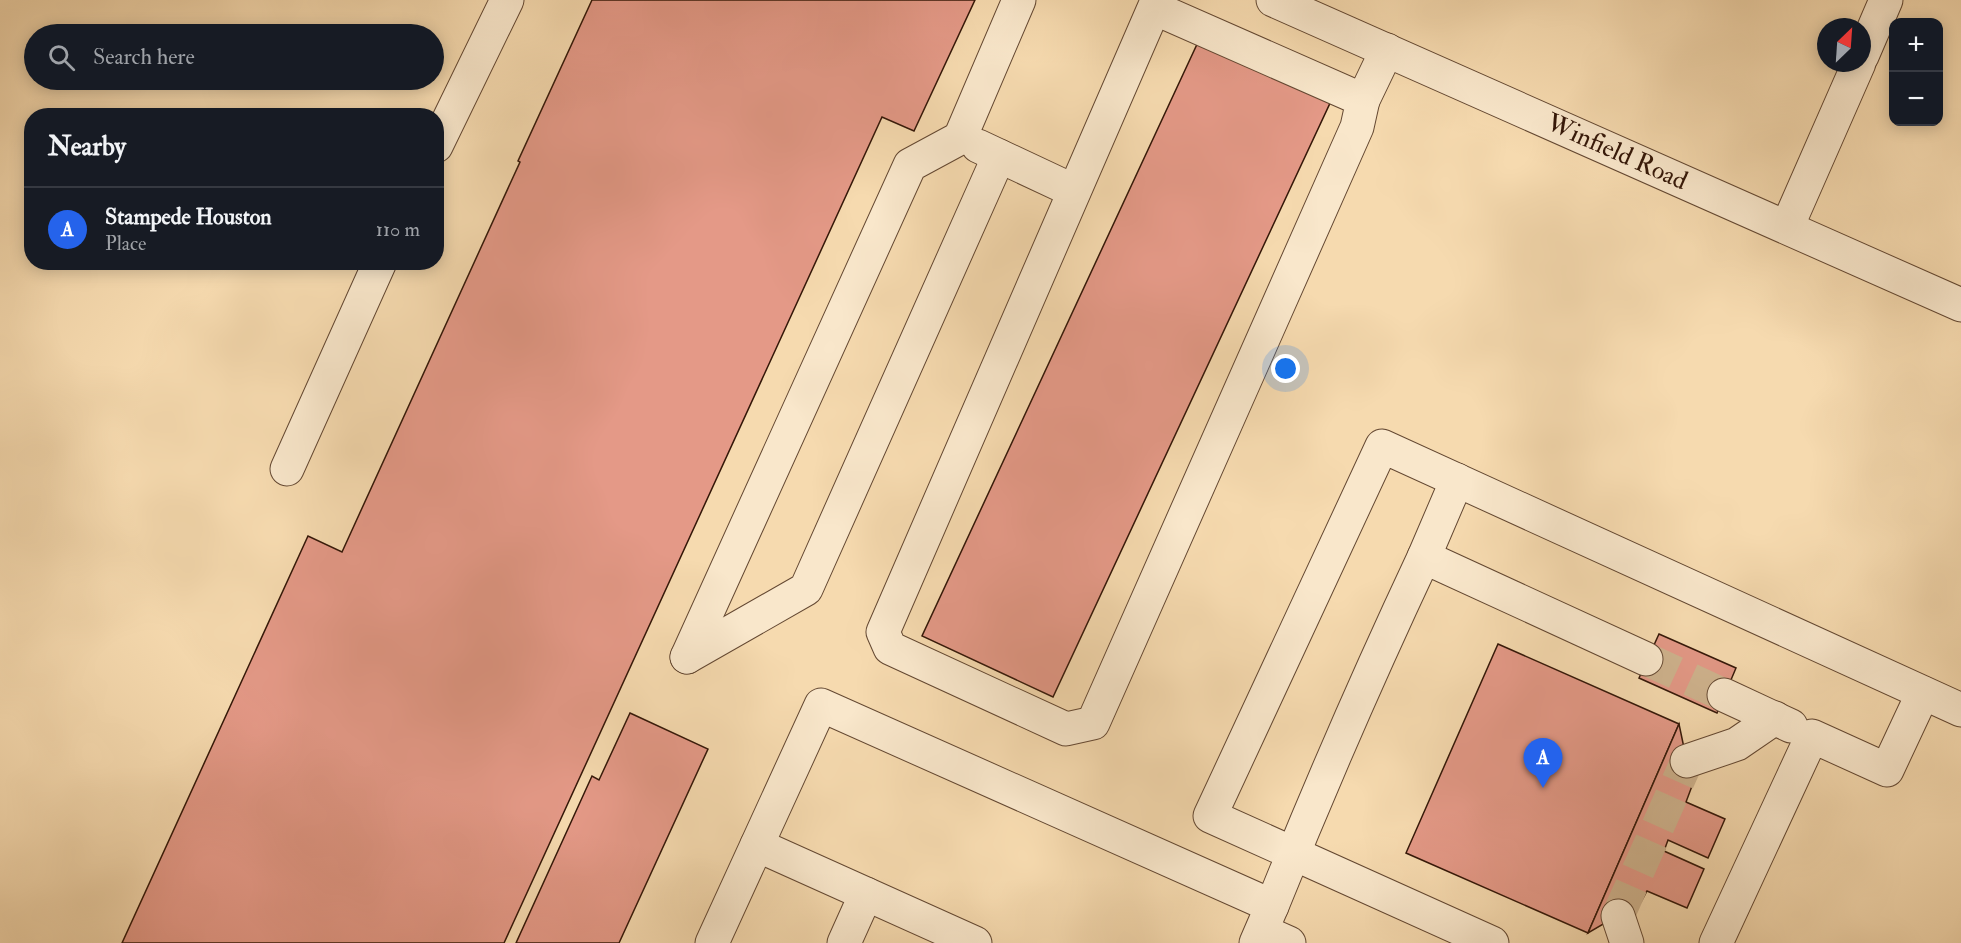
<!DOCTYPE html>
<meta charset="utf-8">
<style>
:root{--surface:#171b24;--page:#242831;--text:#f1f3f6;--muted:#9ea1a6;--line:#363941;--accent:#2563eb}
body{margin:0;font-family:"IM FELL Double Pica",serif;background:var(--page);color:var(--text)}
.controls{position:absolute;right:18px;top:18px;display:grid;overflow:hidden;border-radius:12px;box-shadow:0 3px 15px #0003}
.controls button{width:54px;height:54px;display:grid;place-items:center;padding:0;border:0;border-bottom:2px solid var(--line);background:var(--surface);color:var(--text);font:30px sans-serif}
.compass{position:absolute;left:1817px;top:18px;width:54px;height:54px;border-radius:50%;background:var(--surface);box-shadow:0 3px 15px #0003;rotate:25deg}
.you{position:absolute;left:1286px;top:369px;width:21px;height:21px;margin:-15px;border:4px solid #fff;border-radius:50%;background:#1a73e8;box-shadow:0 0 0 9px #1a73e833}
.badge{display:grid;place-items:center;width:39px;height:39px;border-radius:50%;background:var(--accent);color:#fff;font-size:20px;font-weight:700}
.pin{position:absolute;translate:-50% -50px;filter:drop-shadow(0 2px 3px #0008)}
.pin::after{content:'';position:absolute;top:32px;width:21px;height:18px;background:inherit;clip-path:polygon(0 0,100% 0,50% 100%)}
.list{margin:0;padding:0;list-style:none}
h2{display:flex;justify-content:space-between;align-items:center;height:78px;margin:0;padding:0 24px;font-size:26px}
h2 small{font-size:20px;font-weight:400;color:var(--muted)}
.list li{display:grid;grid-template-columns:39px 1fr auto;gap:18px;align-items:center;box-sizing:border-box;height:84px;padding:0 24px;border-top:2px solid var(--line)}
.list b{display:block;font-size:22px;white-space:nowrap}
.list p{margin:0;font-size:20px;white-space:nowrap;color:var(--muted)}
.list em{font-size:20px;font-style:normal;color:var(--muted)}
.icon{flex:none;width:33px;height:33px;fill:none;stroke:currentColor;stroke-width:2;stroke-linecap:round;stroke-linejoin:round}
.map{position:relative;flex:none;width:1961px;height:943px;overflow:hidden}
.search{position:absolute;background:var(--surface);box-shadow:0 3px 15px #0003;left:24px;top:24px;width:420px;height:66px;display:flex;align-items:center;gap:15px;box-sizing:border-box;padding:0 21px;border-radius:33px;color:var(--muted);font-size:22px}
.panel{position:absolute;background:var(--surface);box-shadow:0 3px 15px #0003;left:24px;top:108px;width:420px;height:162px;border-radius:24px}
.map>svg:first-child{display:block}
.building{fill:#e49987;stroke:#341708;stroke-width:1.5}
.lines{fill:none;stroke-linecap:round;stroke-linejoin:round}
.minor-tunnel{stroke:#cfb38e;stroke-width:33;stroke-dasharray:33 16;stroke-linecap:butt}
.minor-casing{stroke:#644832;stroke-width:35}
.minor{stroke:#f9e7cb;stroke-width:33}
.labels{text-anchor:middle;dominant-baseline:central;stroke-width:6;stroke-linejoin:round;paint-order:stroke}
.street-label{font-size:26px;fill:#341708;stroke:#f9e7cb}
</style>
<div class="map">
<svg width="1961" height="943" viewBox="0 0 1961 943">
<rect width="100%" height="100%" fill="#f6daaf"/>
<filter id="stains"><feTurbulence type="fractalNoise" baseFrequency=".00333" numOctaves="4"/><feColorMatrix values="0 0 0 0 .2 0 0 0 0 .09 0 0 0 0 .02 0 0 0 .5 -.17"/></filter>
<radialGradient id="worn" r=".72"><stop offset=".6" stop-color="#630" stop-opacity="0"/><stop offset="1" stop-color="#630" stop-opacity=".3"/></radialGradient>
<g class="building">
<path d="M 592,0 L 975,0 L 914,131 L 882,117 L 504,943 L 122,943 L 308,536 L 342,552 L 520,162 L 518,161 Z"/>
<path d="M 1199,40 L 1331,101 L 1053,697 L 922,636 Z"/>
<path d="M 1659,634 L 1736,668 L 1717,713 L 1639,678 Z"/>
<path d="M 1498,644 L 1679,724 L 1588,933 L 1406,853 Z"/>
<path d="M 630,713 L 708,749 L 619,943 L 516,943 L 592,776 L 599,780 Z"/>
<path d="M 1679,724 L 1692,786 L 1686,802 L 1725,819 L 1708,858 L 1668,840 L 1664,851 L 1704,869 L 1687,908 L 1647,891 L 1641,902 L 1588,933 Z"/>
</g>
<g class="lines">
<g class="minor-tunnel">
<path d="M 1646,659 L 1724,695"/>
<path d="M 1618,916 L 1687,761"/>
</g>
<g class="minor-casing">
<g id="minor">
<path d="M 1273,0 L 1961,305"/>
<path d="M 1154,8 L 1363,100 L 1357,127 L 1093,723 L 1066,729 L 890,648 L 883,632 C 972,423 1063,215 1154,8 L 1158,0"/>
<path d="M 1862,56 L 1886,0"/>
<path d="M 1363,100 L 1387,50"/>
<path d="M 436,146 L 507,0"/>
<path d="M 978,146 L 1074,191"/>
<path d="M 1787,227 L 1859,63"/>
<path d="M 287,469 L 380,262"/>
<path d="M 1424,557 L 1457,480"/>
<path d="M 687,657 L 910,165 L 960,138 L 1019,0"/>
<path d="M 687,657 L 806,589 L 999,156"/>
<path d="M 1724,695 L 1791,726"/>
<path d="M 1687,761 L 1737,744 L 1775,718"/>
<path d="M 757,845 L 975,943"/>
<path d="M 1272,906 C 1319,789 1370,672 1424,557 L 1646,659"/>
<path d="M 1618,916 L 1627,943"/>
<path d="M 1262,931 L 1289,943"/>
<path d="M 712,943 L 821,705 L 1272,906 L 1256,943"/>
<path d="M 844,943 L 866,894"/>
<path d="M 1492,943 L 1210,816 L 1382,446 L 1961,710"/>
<path d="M 1716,943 L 1812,736 L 1887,770 L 1923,693"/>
</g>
</g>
<use href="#minor" class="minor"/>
</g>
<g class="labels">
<g class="street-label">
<text transform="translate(1617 152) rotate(24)">Winfield Road</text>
</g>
</g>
<rect width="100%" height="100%" filter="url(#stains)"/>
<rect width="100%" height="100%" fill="url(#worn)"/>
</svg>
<div class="controls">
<button>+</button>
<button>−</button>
</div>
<svg class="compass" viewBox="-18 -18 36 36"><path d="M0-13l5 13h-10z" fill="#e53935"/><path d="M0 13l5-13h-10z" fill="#9ea1a6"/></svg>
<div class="you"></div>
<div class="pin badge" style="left:1543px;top:788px">A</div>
<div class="search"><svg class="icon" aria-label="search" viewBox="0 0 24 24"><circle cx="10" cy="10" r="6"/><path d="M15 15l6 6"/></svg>Search here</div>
<section class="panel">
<h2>Nearby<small></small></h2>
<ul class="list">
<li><span class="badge">A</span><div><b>Stampede Houston</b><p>Place</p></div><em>110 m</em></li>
</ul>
</section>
</div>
